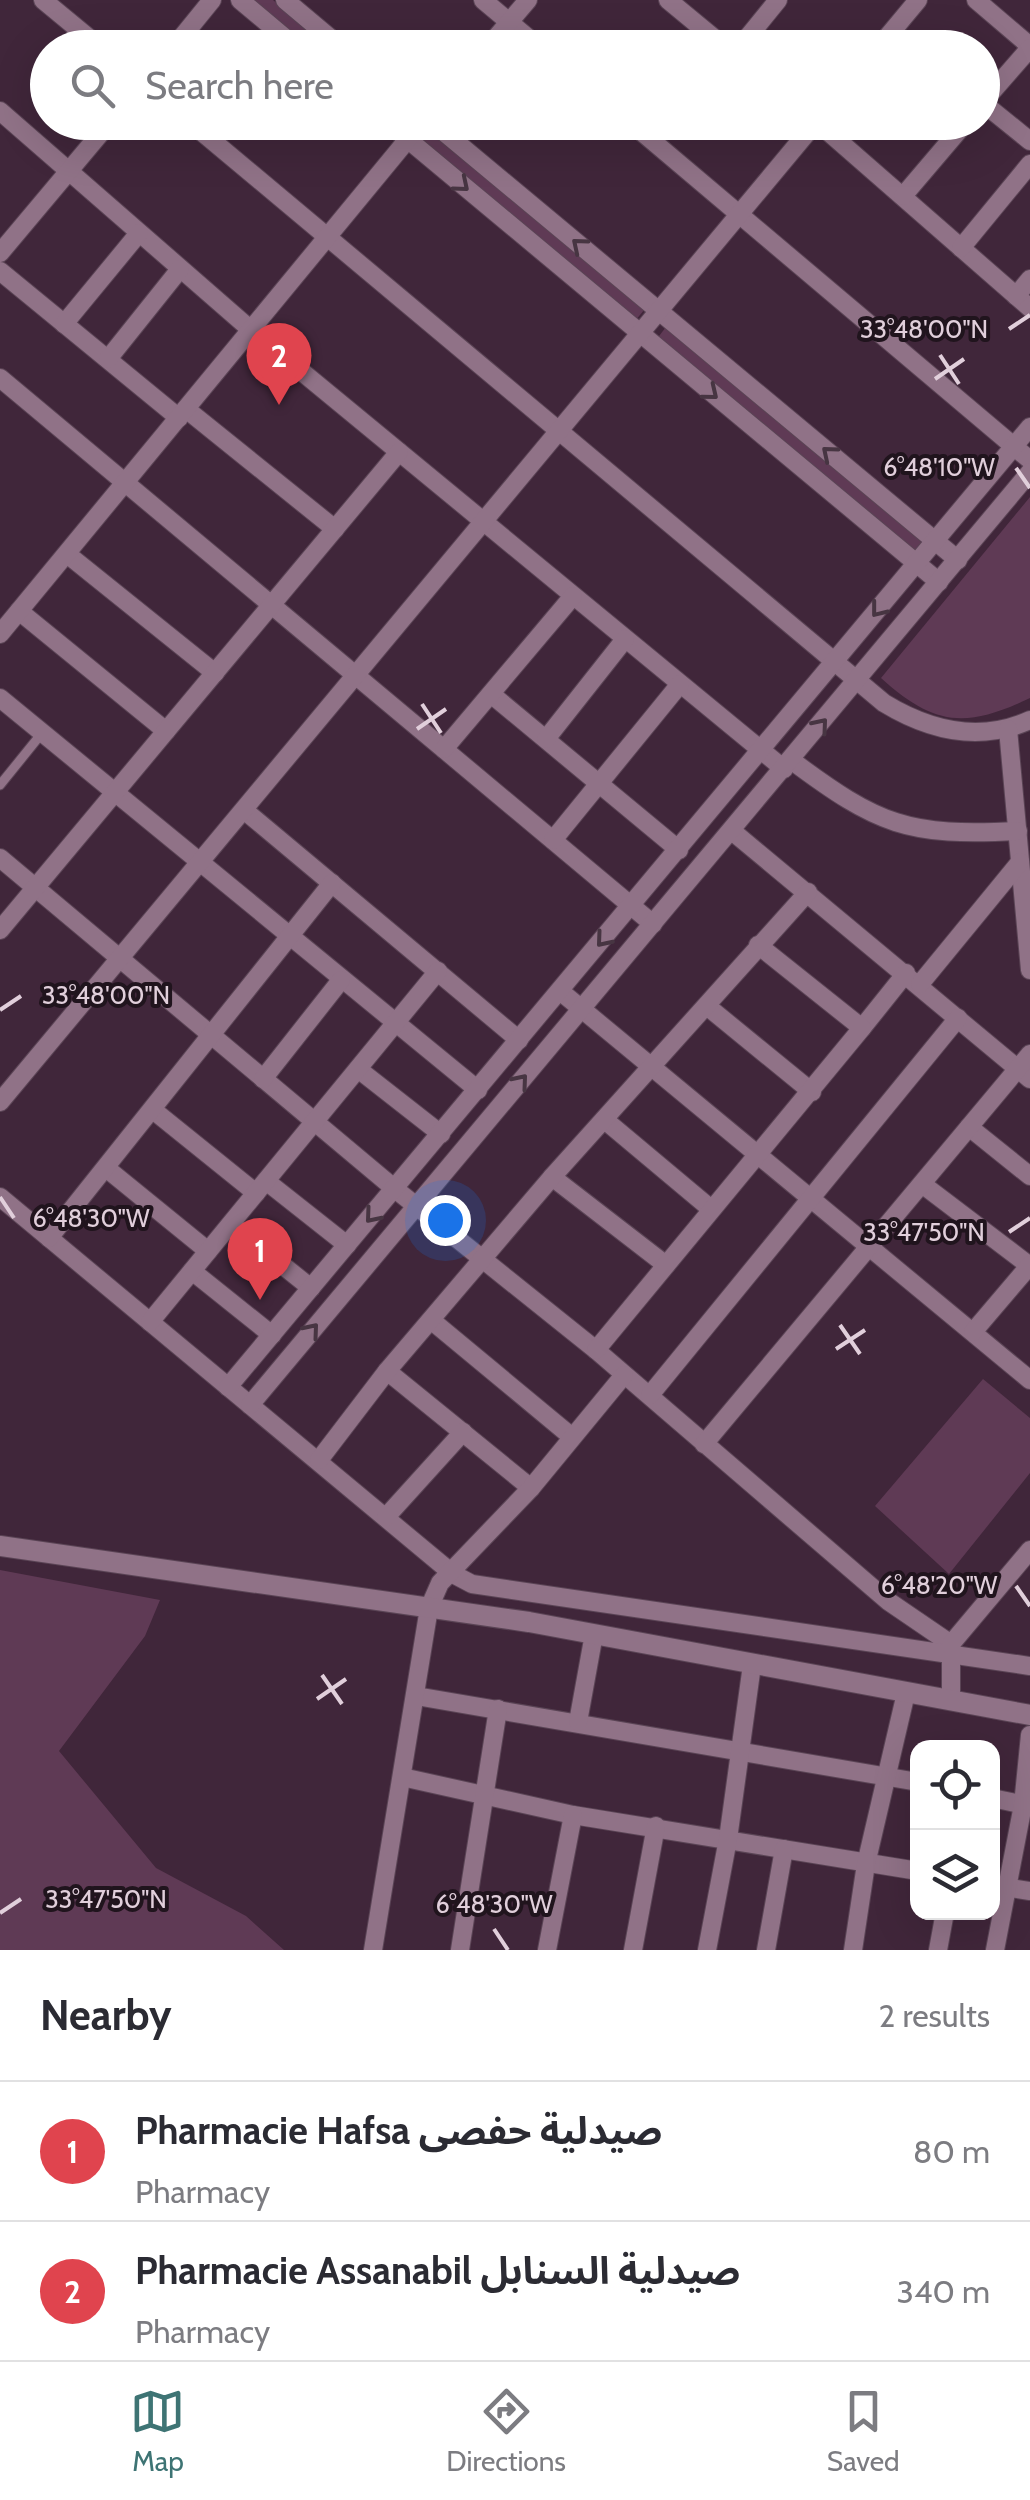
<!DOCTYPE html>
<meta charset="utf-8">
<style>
:root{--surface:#fff;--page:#f2f2f3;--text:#2b2b33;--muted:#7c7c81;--line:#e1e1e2;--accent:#3e7474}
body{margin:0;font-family:Cabin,"Noto Sans Arabic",sans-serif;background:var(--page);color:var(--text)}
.controls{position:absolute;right:30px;bottom:30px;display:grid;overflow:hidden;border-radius:20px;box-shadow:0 10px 40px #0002}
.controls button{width:90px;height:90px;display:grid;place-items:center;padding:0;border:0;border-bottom:2px solid var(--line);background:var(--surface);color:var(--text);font:50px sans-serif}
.you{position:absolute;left:445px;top:1220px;width:35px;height:35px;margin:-25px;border:8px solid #fff;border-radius:50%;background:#1a73e8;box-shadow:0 0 0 15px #1a73e833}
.badge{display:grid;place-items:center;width:65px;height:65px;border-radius:50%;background:var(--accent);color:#fff;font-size:32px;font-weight:700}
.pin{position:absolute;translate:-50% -82px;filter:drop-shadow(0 2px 5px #0008)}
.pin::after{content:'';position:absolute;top:52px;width:35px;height:30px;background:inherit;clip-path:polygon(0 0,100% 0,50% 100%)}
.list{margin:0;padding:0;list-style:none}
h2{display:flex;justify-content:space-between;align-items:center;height:130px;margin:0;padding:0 40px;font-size:42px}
h2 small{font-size:32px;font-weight:400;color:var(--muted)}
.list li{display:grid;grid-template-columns:65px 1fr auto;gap:30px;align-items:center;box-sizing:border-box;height:140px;padding:0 40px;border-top:2px solid var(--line)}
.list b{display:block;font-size:38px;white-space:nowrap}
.list p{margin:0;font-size:32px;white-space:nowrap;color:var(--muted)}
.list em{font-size:32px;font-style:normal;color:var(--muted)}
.icon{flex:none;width:55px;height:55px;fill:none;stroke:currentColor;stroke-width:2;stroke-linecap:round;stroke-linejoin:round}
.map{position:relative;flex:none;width:1030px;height:1950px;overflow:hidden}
.search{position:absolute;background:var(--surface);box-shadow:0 10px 40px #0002;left:30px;right:30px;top:30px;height:110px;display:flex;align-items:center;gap:25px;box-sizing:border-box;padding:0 35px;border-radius:55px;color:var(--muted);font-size:38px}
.sheet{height:410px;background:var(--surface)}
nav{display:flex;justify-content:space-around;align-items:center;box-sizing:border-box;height:140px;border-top:2px solid var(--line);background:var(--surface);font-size:28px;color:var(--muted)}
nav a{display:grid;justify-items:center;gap:5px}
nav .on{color:var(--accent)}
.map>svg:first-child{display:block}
.green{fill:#5f3a55}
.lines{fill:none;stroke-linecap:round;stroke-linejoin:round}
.service-casing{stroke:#5a4455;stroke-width:11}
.minor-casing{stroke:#5a4455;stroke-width:20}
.tertiary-casing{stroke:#5a4455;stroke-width:22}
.service{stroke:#907287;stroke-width:9}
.minor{stroke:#907287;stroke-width:18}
.tertiary{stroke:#907287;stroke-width:20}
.oneway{stroke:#473542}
.ticks{fill:none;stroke:#e1cfdb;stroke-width:4}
.ticks-label{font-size:25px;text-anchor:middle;fill:#e1cfdb;stroke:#20141d;stroke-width:8;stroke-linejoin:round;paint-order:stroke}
</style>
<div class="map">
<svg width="1030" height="1950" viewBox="0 0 1030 1950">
<rect width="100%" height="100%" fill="#40263a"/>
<g class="green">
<path d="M 250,0 L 273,0 L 330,47 L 307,47 Z"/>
<path d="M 426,125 L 645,309 L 634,322 L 415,138 Z"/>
<path d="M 666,327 L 932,546 L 922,559 L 656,340 Z"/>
<path d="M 1030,497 L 1030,698 C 966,729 934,726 881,678 Z"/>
<path d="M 983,1379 L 1030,1418 L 1030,1473 L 949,1574 L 875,1506 Z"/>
<path d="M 0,1570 L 160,1600 L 145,1636 L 59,1751 L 156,1868 L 246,1916 L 284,1950 L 0,1950 Z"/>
</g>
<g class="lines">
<g class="service-casing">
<path id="service" d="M 0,785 L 42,733"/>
</g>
<g class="minor-casing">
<g id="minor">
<path d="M 43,0 L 101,48"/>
<path d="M 240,0 L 297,48"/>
<path d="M 285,0 L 342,48"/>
<path d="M 483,0 L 540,48"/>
<path d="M 668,0 L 726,48"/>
<path d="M 976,0 L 1030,46"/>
<path d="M 173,48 L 212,0"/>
<path d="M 487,48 L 528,0"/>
<path d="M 739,48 L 778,0"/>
<path d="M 878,48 L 918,0"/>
<path d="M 982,103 L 1030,48"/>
<path d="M 983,103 L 1030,141"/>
<path d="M 0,111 L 250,329 L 784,769"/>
<path d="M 190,122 L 884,703 C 930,731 979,743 1030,720"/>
<path d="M 387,122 L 939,582"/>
<path d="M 432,122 L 958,560"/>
<path d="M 630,122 L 1030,460"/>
<path d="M 817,122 L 1030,308"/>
<path d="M 903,196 L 966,122"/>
<path d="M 961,248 L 1030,164"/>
<path d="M 0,253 L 110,122"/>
<path d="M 0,271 L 179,418"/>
<path d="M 1016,296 L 1030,279"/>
<path d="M 64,324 L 139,233"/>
<path d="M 108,359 L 180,269"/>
<path d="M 0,378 L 653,924"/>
<path d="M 186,409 L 335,529"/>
<path d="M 67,554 L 215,673"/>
<path d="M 19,611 L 166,731"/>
<path d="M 0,634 L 422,122"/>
<path d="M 491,694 L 679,850"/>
<path d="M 0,698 L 478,1090"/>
<path d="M 1008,729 L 1030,970"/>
<path d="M 546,739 L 625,639"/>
<path d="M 444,749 L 573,596"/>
<path d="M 791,760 C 878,825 908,837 1018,831"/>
<path d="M 244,810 L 519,1040"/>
<path d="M 732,831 L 1030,1079"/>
<path d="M 553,840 L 680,684"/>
<path d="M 0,858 L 395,1189 L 596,1350 L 888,1601 L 951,1644"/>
<path d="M 0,930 L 399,452"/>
<path d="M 920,984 L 1020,862"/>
<path d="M 560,991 L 1030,1380"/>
<path d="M 708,1007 L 812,1092"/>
<path d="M 862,1028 L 906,973"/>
<path d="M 358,1069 L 441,1134"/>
<path d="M 263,1079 L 341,980"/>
<path d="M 0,1102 L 816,122"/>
<path d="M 153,1110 L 256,1193"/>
<path d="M 606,1121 L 711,1209"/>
<path d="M 969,1127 L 1030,1176"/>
<path d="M 106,1168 L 208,1251"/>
<path d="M 552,1177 L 666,1265"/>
<path d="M 266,1181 L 347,1245"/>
<path d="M 922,1184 L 1030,1266"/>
<path d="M 0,1197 L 453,1574 L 472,1584 L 1030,1666"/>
<path d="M 231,1224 L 311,1288"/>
<path d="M 49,1238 L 332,883"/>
<path d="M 192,1271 L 272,1335"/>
<path d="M 431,1320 L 572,1437"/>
<path d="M 150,1322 L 438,971"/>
<path d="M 973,1332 L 1030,1265"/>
<path d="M 596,1350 L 862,1028 L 758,945"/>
<path d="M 387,1371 L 531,1488"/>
<path d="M 228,1387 L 1030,427"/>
<path d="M 650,1395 L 958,1018"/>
<path d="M 250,1405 L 1030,472"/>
<path d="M 704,1444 L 1030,1054"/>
<path d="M 319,1460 L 387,1371 L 552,1177 L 808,892"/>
<path d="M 386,1517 L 463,1432"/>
<path d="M 416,1696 L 918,1782"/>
<path d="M 951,1700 L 951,1644 L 1030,1550"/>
<path d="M 578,1722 L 594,1634"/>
<path d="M 402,1777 L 573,1815 L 918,1871"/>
<path d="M 992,1798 L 1030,1806"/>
<path d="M 992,1885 L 1030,1891"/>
<path d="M 373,1950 L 429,1608 L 440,1583 L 531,1488 L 624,1375"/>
<path d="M 460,1950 L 498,1709"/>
<path d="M 547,1950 L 573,1815"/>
<path d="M 633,1950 L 656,1826"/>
<path d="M 707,1950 L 728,1839 L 752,1665"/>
<path d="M 766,1950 L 784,1849"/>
<path d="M 853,1950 L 866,1864 L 906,1693"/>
<path d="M 938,1950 L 945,1912"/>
<path d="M 995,1950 L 1023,1805 L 1030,1735"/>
</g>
</g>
<g class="tertiary-casing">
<path id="tertiary" d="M 0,1546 L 529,1622 L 1030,1715"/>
</g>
<use href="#service" class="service"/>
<use href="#minor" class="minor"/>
<use href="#tertiary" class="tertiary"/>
</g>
<defs><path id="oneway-chevron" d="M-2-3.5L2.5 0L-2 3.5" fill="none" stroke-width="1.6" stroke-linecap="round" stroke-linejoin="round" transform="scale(2.5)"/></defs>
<g class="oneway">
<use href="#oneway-chevron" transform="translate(462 185) rotate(40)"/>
<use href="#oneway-chevron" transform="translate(579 245) rotate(-140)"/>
<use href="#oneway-chevron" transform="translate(711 393) rotate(39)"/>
<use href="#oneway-chevron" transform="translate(829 453) rotate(-140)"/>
<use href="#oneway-chevron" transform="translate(878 610) rotate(128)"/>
<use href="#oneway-chevron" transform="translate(821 725) rotate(-50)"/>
<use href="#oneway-chevron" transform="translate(603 940) rotate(130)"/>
<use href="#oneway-chevron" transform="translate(521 1081) rotate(-50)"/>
<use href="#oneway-chevron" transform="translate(372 1216) rotate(130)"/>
<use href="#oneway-chevron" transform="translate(312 1330) rotate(-50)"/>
</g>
<path class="ticks" d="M 1009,329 L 1030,315M 940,355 L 959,384M 935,379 L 964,359M 1016,468 L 1030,488M 422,704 L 441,733M 417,729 L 446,709M 0,1010 L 21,996M 0,1197 L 14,1218M 1009,1232 L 1030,1218M 840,1325 L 860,1354M 836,1349 L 865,1330M 1016,1586 L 1030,1606M 322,1675 L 342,1704M 317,1699 L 346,1679M 0,1913 L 21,1899M 494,1929 L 508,1950"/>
<g class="ticks-label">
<text x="924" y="338">33°48'00"N</text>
<text x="939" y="476">6°48'10"W</text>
<text x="106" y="1004">33°48'00"N</text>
<text x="91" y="1227">6°48'30"W</text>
<text x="924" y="1241">33°47'50"N</text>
<text x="939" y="1594">6°48'20"W</text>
<text x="106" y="1908">33°47'50"N</text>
<text x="494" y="1913">6°48'30"W</text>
</g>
</svg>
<div class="controls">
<button><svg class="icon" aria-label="locate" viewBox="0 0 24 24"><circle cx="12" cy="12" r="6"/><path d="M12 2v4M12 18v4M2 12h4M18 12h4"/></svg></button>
<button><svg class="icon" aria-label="layers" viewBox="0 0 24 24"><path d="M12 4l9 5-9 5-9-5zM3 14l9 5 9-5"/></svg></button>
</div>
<div class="you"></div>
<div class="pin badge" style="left:260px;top:1300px;background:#e0444e">1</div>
<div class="pin badge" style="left:279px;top:405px;background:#e0444e">2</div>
<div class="search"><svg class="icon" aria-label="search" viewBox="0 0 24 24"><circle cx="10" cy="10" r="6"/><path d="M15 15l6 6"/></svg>Search here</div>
</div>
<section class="sheet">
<h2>Nearby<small>2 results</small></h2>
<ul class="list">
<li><span class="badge" style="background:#e0444e">1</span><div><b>Pharmacie Hafsa صيدلية حفصى</b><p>Pharmacy</p></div><em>80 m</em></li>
<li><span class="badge" style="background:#e0444e">2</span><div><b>Pharmacie Assanabil صيدلية السنابل</b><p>Pharmacy</p></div><em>340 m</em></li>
</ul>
</section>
<nav>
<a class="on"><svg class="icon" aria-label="map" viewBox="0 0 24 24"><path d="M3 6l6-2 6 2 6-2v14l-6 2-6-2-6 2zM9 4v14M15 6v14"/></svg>Map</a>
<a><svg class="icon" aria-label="directions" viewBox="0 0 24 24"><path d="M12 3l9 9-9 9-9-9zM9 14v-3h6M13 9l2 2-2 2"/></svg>Directions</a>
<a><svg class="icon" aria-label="saved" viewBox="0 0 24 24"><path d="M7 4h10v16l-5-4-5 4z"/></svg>Saved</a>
</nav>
